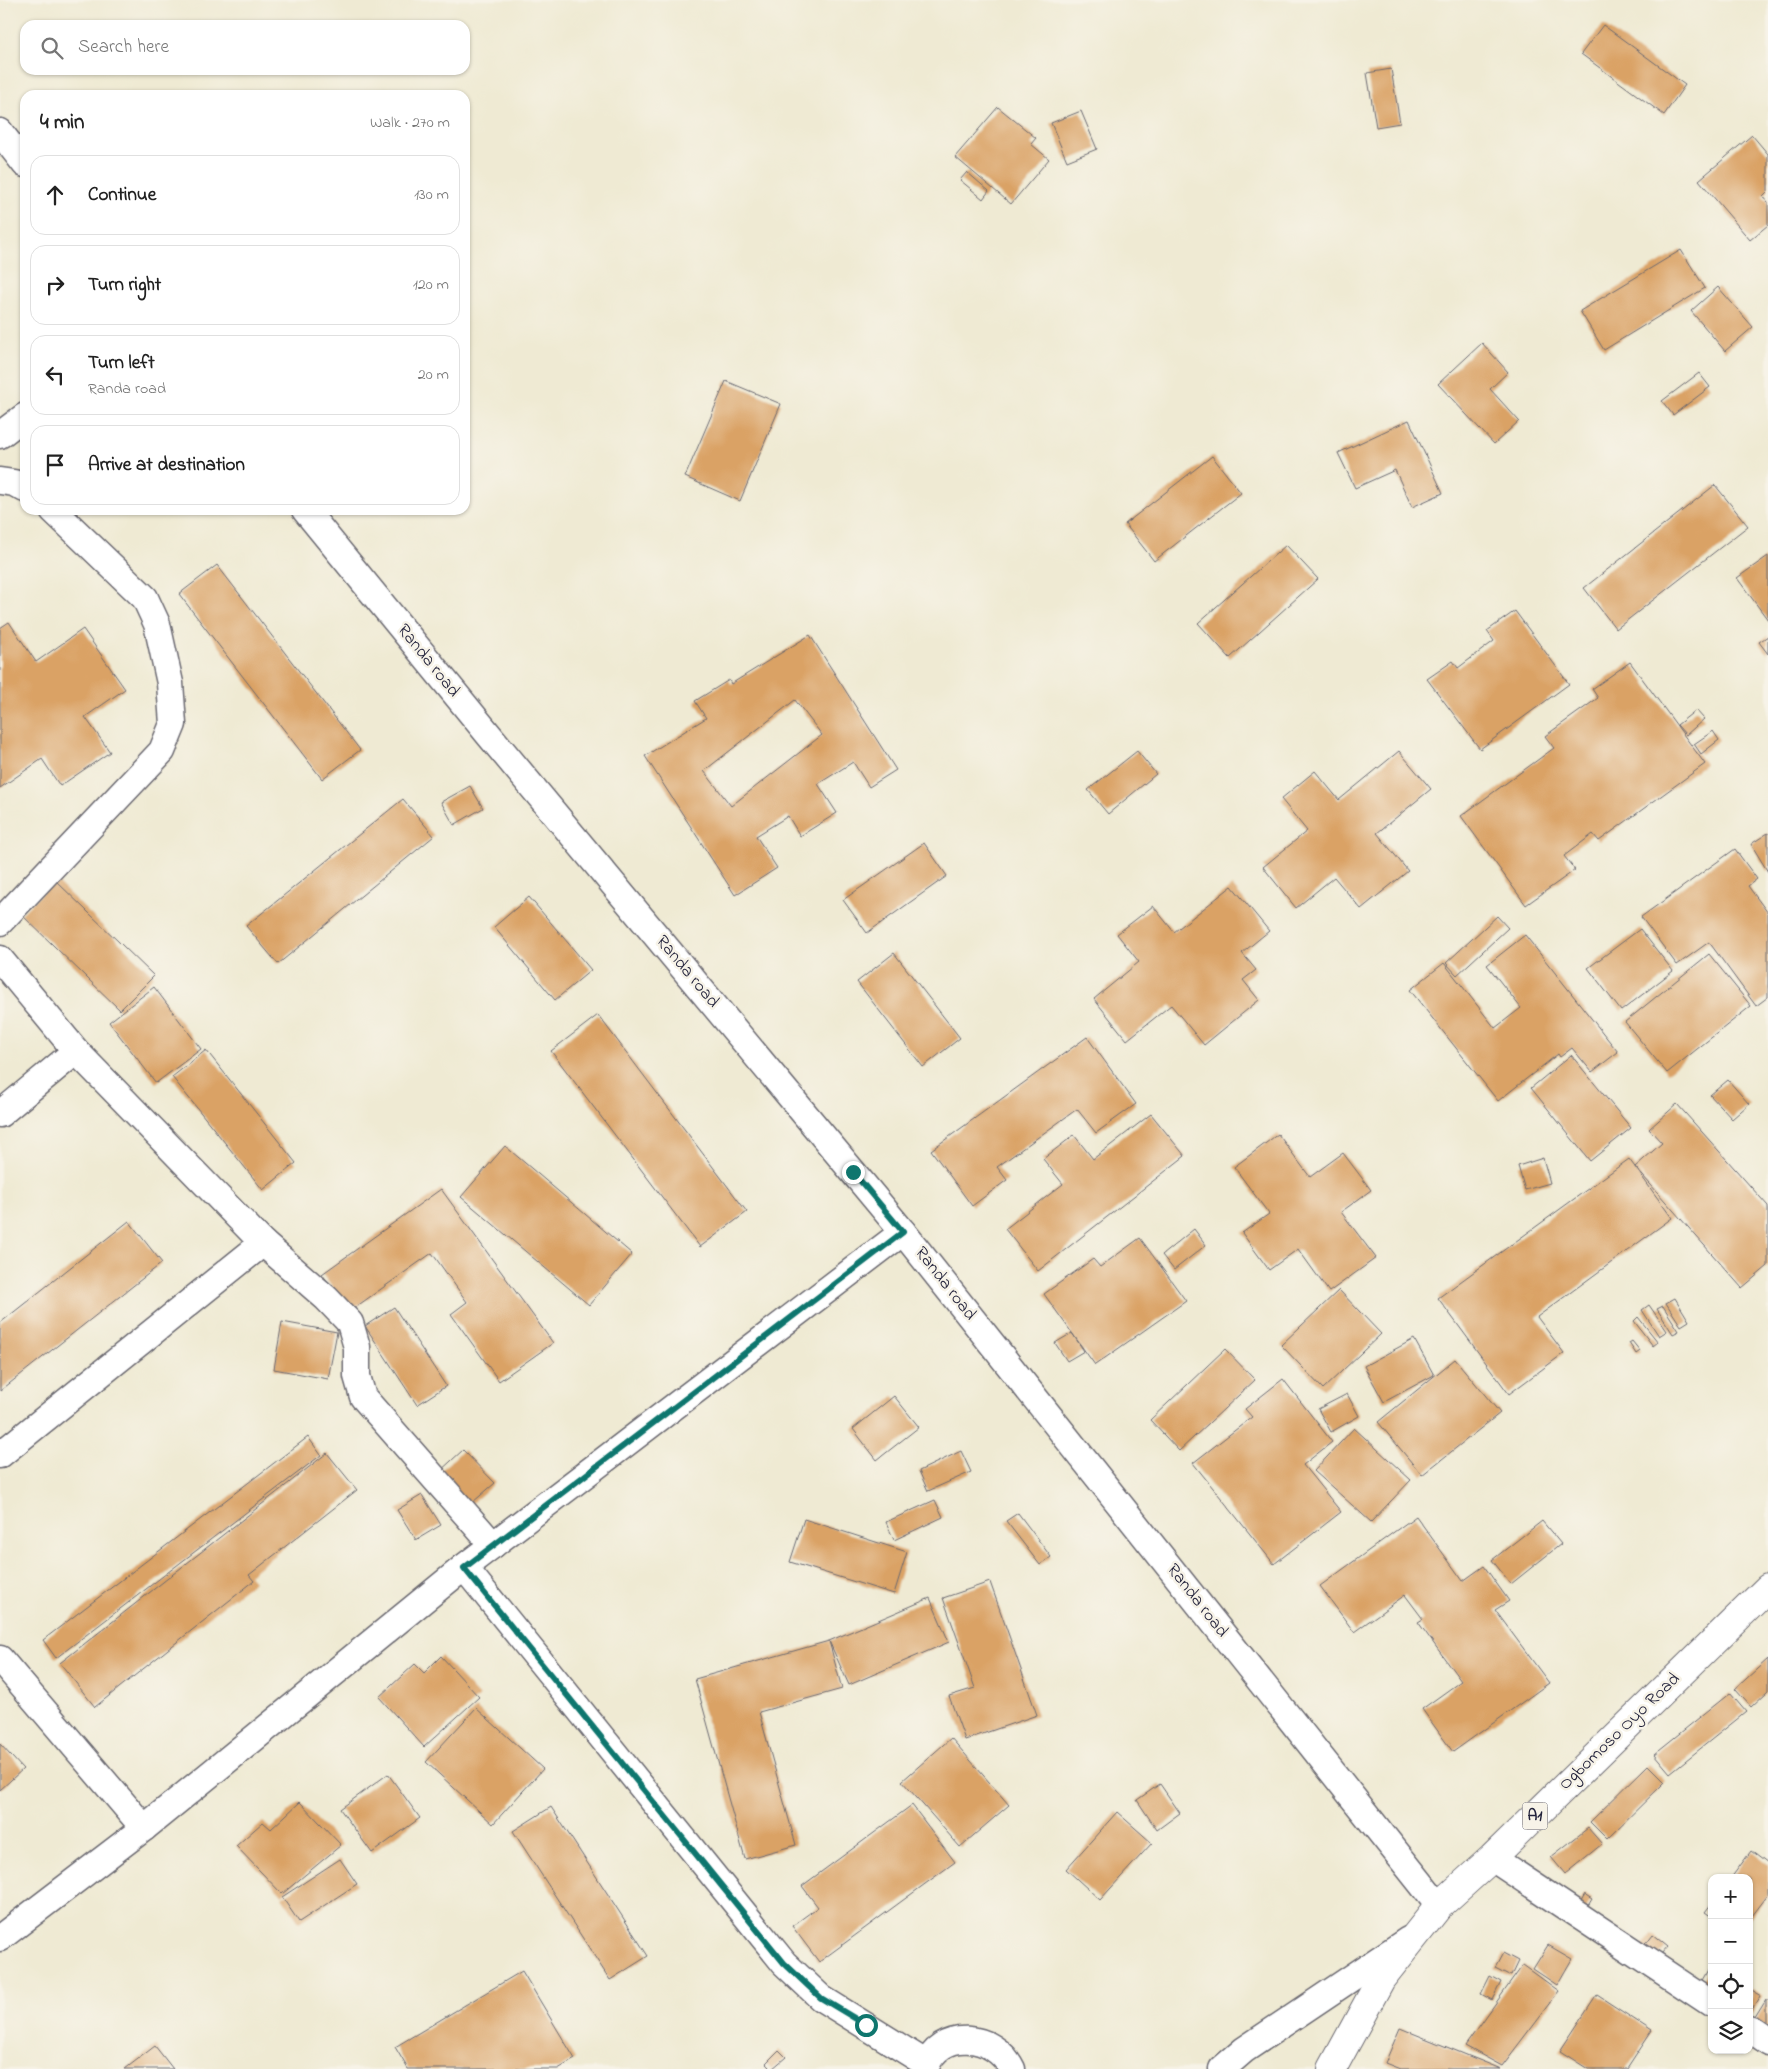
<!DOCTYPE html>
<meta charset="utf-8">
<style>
:root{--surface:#fff;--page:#f2f2f2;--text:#222;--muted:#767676;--line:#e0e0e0}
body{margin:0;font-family:"Indie Flower",sans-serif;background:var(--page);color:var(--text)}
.controls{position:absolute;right:15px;bottom:15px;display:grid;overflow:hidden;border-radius:10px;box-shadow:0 1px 4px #0004}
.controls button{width:45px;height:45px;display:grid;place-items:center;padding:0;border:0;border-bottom:1px solid var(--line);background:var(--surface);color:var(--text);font:25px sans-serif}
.stop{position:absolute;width:15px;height:15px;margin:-11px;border:4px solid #0f766e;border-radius:50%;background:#fff}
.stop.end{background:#0f766e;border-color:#fff;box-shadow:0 1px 5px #0008}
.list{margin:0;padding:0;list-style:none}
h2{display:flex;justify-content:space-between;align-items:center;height:65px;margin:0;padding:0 20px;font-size:21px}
h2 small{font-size:16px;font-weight:400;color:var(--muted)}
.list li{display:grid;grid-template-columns:32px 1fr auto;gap:15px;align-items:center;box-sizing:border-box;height:80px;margin:0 10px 10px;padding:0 10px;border:1px solid var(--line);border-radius:15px}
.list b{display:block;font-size:19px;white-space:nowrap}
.list p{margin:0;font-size:16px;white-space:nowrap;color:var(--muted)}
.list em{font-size:16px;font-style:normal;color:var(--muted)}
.icon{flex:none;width:28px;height:28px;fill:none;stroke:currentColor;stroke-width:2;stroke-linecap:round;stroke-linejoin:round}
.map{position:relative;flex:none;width:1768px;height:2069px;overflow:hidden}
.search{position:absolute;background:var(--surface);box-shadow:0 1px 4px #0004;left:20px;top:20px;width:450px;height:55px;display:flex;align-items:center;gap:12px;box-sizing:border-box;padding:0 18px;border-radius:15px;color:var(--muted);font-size:19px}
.panel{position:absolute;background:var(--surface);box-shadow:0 1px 4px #0004;left:20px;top:90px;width:450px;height:425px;border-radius:15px}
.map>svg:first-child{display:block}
.building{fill:#daa265;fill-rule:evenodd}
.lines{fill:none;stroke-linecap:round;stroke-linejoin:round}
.street-casing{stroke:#6a6870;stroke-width:29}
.highway-casing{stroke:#6a6870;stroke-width:30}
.street{stroke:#fff;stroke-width:26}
.highway{stroke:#fff;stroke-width:28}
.route{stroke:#0f766e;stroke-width:6}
.labels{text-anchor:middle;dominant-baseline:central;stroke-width:5;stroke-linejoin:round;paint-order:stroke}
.shield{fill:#f7f3e8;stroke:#62616f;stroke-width:1}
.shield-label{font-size:16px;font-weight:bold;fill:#22223b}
.street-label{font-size:18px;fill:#22223b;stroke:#f7f3e8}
</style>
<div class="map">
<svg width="1768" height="2069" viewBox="0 0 1768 2069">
<rect width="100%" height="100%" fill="#f7f3e8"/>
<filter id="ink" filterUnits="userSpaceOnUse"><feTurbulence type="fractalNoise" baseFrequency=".02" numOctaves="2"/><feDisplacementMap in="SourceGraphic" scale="10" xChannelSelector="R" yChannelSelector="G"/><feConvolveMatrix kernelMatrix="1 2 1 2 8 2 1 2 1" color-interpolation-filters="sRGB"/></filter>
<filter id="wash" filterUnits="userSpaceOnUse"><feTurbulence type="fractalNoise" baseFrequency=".0096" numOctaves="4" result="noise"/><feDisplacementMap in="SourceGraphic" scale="20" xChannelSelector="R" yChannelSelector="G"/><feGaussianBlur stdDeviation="1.12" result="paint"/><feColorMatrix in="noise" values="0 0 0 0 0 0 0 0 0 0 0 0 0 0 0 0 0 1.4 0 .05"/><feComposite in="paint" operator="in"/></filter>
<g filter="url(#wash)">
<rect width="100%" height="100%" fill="#efead3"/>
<g id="blocks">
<g class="building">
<path d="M 1603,25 L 1685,85 L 1664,115 L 1581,54 Z"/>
<path d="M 1391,69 L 1400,123 L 1376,127 L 1367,73 Z"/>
<path d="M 998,107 L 1036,138 L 1031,144 L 1049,159 L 1011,204 L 955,157 Z"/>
<path d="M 1081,111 L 1097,149 L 1067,161 L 1051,123 Z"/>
<path d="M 1752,135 L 1768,154 L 1768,191 L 1763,196 L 1768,202 L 1768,225 L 1750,240 L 1699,180 Z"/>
<path d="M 967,172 L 989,191 L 983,199 L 960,180 Z"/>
<path d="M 1681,250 L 1705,288 L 1604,350 L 1580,311 Z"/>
<path d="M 1718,287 L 1753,327 L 1725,351 L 1691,311 Z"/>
<path d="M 1482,343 L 1508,372 L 1490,389 L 1519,421 L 1494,444 L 1438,384 Z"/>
<path d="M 1699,373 L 1710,387 L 1673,415 L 1662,401 Z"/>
<path d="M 726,381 L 781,404 L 740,501 L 685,477 Z"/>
<path d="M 1409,420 L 1443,493 L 1412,507 L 1395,470 L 1355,488 L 1338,453 Z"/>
<path d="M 1212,456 L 1241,493 L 1154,561 L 1125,524 Z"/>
<path d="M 1715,485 L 1748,526 L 1616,629 L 1584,588 Z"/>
<path d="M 1286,545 L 1318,579 L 1230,658 L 1198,623 Z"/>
<path d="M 1768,556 L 1768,620 L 1737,578 Z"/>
<path d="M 217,565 L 360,750 L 322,779 L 179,594 Z"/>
<path d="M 1515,611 L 1569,684 L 1480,749 L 1427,679 L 1453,661 L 1458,668 L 1494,641 L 1487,631 Z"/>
<path d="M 9,622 L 36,662 L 83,629 L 125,689 L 85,717 L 110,752 L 60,786 L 42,759 L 0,788 L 0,628 Z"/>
<path d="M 810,635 L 896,770 L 869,787 L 853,762 L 818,784 L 837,813 L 800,836 L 788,816 L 756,836 L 777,868 L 735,895 L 645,756 L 706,718 L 695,701 L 729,680 L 731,684 ZM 795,700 L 822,735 L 731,806 L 704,771 Z"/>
<path d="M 1768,636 L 1768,654 L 1759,642 Z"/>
<path d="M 1630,662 L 1705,764 L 1599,841 L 1593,834 L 1564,856 L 1575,870 L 1526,905 L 1461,816 L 1554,748 L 1545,736 L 1598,698 L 1592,689 Z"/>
<path d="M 1696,710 L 1704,719 L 1686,735 L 1677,725 Z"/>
<path d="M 1713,731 L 1719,740 L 1701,754 L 1694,744 Z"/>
<path d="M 1137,751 L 1156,774 L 1108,814 L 1088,790 Z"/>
<path d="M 1399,751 L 1431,789 L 1377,833 L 1408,871 L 1361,909 L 1334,877 L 1296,908 L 1263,867 L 1307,831 L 1281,799 L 1315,771 L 1339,800 Z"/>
<path d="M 470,786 L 483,808 L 454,825 L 441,802 Z"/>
<path d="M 403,799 L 434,836 L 278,964 L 246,926 Z"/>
<path d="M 1768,833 L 1768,872 L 1751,844 Z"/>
<path d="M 924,843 L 947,876 L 867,933 L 843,900 Z"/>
<path d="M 1735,849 L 1757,879 L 1748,886 L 1768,913 L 1768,997 L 1756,1006 L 1709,942 L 1677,965 L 1641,917 Z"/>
<path d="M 55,880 L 154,976 L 120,1010 L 21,914 Z"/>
<path d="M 1232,886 L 1269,931 L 1242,953 L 1256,970 L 1243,980 L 1259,1000 L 1204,1045 L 1171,1005 L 1127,1040 L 1094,999 L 1139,962 L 1117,934 L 1153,906 L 1174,932 Z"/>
<path d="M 529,897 L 591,970 L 555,1000 L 494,927 Z"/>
<path d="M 1497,916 L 1508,928 L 1457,975 L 1446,963 Z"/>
<path d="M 1640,929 L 1673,971 L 1621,1011 L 1588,968 Z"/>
<path d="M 1525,935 L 1618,1052 L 1592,1072 L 1572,1048 L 1560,1057 L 1558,1054 L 1498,1101 L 1410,990 L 1444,963 L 1495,1028 L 1521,1008 L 1487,965 Z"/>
<path d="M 894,953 L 960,1038 L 923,1067 L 857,982 Z"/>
<path d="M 1709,954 L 1751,1006 L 1667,1073 L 1625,1022 Z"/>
<path d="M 154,987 L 201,1049 L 156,1083 L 109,1022 Z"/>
<path d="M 598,1015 L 747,1212 L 700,1247 L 551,1051 Z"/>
<path d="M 1087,1037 L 1136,1104 L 1096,1133 L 1077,1109 L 997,1167 L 1007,1180 L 972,1206 L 931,1150 Z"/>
<path d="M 206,1050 L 296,1163 L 263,1190 L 172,1077 Z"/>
<path d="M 1571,1055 L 1631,1128 L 1590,1161 L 1531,1088 Z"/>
<path d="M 1728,1080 L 1749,1104 L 1732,1119 L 1710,1095 Z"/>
<path d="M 1677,1104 L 1768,1206 L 1768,1266 L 1742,1288 L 1635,1167 L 1662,1143 L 1649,1129 Z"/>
<path d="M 1151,1114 L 1185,1156 L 1038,1271 L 1005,1229 L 1063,1184 L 1043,1159 L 1074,1135 L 1093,1159 Z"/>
<path d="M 1278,1134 L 1310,1177 L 1343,1153 L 1371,1190 L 1341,1212 L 1376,1258 L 1329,1292 L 1298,1249 L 1269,1270 L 1242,1233 L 1269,1214 L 1234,1167 Z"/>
<path d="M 505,1146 L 632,1254 L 589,1305 L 461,1197 Z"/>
<path d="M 1543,1158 L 1550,1183 L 1525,1190 L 1518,1166 Z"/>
<path d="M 1629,1159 L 1672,1218 L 1537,1317 L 1564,1353 L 1509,1394 L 1438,1298 Z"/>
<path d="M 441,1189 L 553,1343 L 499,1381 L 451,1314 L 467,1302 L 432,1253 L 350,1311 L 322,1274 Z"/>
<path d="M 129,1221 L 162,1263 L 0,1391 L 0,1323 Z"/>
<path d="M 1194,1229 L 1206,1245 L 1174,1270 L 1162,1255 Z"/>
<path d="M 1140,1238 L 1186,1301 L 1095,1365 L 1044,1294 L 1093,1259 L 1100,1267 Z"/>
<path d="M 1339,1290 L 1381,1334 L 1323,1389 L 1281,1345 Z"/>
<path d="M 1675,1298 L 1689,1321 L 1681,1326 L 1666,1303 Z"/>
<path d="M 1649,1305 L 1667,1331 L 1659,1336 L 1642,1310 Z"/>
<path d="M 1663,1306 L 1679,1331 L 1673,1334 L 1657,1309 Z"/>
<path d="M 394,1307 L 446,1386 L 417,1405 L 365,1326 Z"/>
<path d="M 1638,1317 L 1658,1342 L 1653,1346 L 1634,1321 Z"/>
<path d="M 282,1322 L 337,1332 L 328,1379 L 274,1369 Z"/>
<path d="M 1072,1333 L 1084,1351 L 1067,1361 L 1055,1343 Z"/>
<path d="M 1414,1339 L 1434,1375 L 1384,1402 L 1364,1366 Z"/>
<path d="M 1632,1341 L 1640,1351 L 1636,1354 L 1629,1343 Z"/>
<path d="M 1225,1349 L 1255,1380 L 1179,1451 L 1150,1420 Z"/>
<path d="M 1455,1359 L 1500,1413 L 1422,1475 L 1378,1422 Z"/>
<path d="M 1283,1379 L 1332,1442 L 1303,1465 L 1341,1512 L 1274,1564 L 1193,1463 L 1252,1417 L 1245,1409 Z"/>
<path d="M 1347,1394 L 1359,1416 L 1331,1432 L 1318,1409 Z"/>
<path d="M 894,1396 L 919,1427 L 877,1460 L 853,1429 Z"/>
<path d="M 1354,1428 L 1411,1480 L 1371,1522 L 1314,1471 Z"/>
<path d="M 308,1437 L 321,1455 L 56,1658 L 43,1640 Z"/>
<path d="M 463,1450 L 495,1483 L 458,1515 L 427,1483 Z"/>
<path d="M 961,1451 L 971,1472 L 928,1491 L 919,1471 Z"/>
<path d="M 327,1453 L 357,1490 L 249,1575 L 254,1581 L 95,1707 L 60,1663 Z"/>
<path d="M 422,1495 L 441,1525 L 416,1540 L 397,1510 Z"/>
<path d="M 935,1500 L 943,1517 L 894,1540 L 886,1522 Z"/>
<path d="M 1018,1513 L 1051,1557 L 1040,1565 L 1006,1521 Z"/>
<path d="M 1416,1516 L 1463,1581 L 1484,1566 L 1509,1601 L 1495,1610 L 1549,1683 L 1453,1752 L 1422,1709 L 1461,1681 L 1418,1622 L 1423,1619 L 1405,1595 L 1354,1632 L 1320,1586 Z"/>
<path d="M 804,1519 L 907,1552 L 894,1594 L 790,1562 Z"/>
<path d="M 1542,1521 L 1561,1544 L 1511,1584 L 1492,1560 Z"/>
<path d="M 990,1582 L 1037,1715 L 965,1740 L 949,1696 L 975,1688 L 943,1598 Z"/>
<path d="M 930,1598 L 949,1642 L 849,1685 L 829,1641 Z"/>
<path d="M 829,1641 L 842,1689 L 759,1712 L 796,1845 L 745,1859 L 695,1679 Z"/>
<path d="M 441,1656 L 479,1697 L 424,1747 L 379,1697 L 415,1664 L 424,1673 Z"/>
<path d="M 1768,1659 L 1768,1691 L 1751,1707 L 1735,1689 Z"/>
<path d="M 1730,1693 L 1746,1712 L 1670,1773 L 1654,1754 Z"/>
<path d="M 476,1708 L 543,1769 L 493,1824 L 426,1762 Z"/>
<path d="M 951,1738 L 1009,1805 L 960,1847 L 902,1781 Z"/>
<path d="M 0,1744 L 23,1769 L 0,1790 Z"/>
<path d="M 1648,1765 L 1665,1782 L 1607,1839 L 1590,1822 Z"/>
<path d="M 388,1774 L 420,1818 L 372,1853 L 340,1809 Z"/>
<path d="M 1160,1784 L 1180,1813 L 1157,1830 L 1137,1800 Z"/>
<path d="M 300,1802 L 341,1845 L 282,1894 L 236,1846 L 263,1822 L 271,1829 Z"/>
<path d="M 912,1805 L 955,1862 L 819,1962 L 792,1926 L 818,1907 L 802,1886 Z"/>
<path d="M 551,1807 L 648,1956 L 610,1980 L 513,1831 Z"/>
<path d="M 1117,1812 L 1152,1843 L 1100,1900 L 1066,1869 Z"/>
<path d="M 1588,1828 L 1602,1844 L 1565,1874 L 1551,1857 Z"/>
<path d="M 1751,1851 L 1768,1864 L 1768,1894 L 1749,1919 L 1749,1878 L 1731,1878 Z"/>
<path d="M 340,1859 L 357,1884 L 299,1922 L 282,1897 Z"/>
<path d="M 1584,1894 L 1592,1899 L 1583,1914 L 1575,1909 Z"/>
<path d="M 1712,1903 L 1712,1917 L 1705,1912 Z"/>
<path d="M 1652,1934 L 1668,1947 L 1654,1963 L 1639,1951 Z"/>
<path d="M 1548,1945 L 1572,1959 L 1557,1985 L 1533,1969 Z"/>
<path d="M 1503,1953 L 1518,1961 L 1511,1976 L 1495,1968 Z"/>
<path d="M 1523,1965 L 1559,1991 L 1502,2066 L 1465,2046 Z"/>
<path d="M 1710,1967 L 1712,1968 L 1712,1991 L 1700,1985 Z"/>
<path d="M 522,1971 L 575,2059 L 558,2069 L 408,2069 L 395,2047 Z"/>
<path d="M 1490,1976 L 1501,1982 L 1492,2000 L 1481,1994 Z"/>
<path d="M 1749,1990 L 1761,1997 L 1751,2014 L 1749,2013 Z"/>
<path d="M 1597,1995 L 1652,2031 L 1627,2069 L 1588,2069 L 1560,2051 Z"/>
<path d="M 1768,2000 L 1768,2028 L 1755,2021 Z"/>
<path d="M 1400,2028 L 1501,2069 L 1400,2069 L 1385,2063 Z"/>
<path d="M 155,2046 L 173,2069 L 125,2069 Z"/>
<path d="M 779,2050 L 786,2057 L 772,2069 L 766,2063 Z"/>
</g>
</g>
</g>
<g filter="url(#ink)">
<use href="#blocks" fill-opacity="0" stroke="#6a6870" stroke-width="1"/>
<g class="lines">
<g class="street-casing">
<g id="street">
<path d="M 0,132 L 25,164"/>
<path d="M 0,435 L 25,416"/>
<path d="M 0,481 L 14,483 L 25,489"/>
<path d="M 305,510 L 489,735 L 903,1232 L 1439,1906"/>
<path d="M 0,922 L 162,751 L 173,724 L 170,683 L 157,624 L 145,598 L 53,510"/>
<path d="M 0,959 L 76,1051 L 263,1243 L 326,1298 L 350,1323 L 357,1347 L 357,1376 L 363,1397 L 493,1545"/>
<path d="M 0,1114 L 76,1051"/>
<path d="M 0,1455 L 263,1243"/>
<path d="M 464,1567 L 784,1963 L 821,1998 L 927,2064"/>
<path d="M 0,1659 L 144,1828"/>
<path d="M 1492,1858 L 1712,2004"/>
<path d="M 0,1938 L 144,1828 L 464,1567 L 903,1232"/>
<path d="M 1749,2029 L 1768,2042"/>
<path d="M 925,2069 C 939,2027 995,2033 1012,2069"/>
<path d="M 1222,2069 L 1244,2050 L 1408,1940"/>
</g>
</g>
<g class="highway-casing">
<path id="highway" d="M 1332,2069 L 1381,1979 L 1439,1906 L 1492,1858 L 1768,1588"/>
</g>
<use href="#street" class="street"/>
<use href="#highway" class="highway"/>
</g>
</g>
<g class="lines" filter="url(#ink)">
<path class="route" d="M 853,1172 L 903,1232 L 464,1568 L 784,1963 L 821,1998 L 866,2025"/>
</g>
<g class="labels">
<rect class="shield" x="1522.5" y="1802.5" width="25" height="27" rx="4"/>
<g class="shield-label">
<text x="1535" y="1816">A1</text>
</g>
<g class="street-label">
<text transform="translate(428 661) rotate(51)">Randa road</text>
<text transform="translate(687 972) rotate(50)">Randa road</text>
<text transform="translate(945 1284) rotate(52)">Randa road</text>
<text transform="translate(1197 1601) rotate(52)">Randa road</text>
<text transform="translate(1620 1732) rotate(-44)">Ogbomoso Oyo Road</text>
</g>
</g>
</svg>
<div class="controls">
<button>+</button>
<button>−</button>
<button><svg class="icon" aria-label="locate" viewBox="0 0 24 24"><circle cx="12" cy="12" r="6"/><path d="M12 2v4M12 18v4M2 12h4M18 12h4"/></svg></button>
<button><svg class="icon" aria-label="layers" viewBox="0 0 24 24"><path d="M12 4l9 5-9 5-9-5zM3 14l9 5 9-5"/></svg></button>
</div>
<div class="stop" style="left:866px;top:2025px"></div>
<div class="stop end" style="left:853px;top:1172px"></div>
<div class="search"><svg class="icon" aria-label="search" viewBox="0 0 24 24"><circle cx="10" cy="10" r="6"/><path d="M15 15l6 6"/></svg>Search here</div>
<section class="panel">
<h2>4 min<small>Walk · 270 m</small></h2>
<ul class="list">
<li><svg class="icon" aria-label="ahead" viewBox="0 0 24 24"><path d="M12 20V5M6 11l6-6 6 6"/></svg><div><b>Continue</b></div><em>130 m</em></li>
<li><svg class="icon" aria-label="right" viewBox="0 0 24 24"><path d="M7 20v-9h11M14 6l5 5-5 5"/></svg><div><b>Turn right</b></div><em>120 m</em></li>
<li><svg class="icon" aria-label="left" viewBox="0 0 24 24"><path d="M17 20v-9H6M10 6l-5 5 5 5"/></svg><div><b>Turn left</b><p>Randa road</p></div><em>20 m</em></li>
<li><svg class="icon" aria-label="arrive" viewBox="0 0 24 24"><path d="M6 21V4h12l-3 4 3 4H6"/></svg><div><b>Arrive at destination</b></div></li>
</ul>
</section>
</div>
